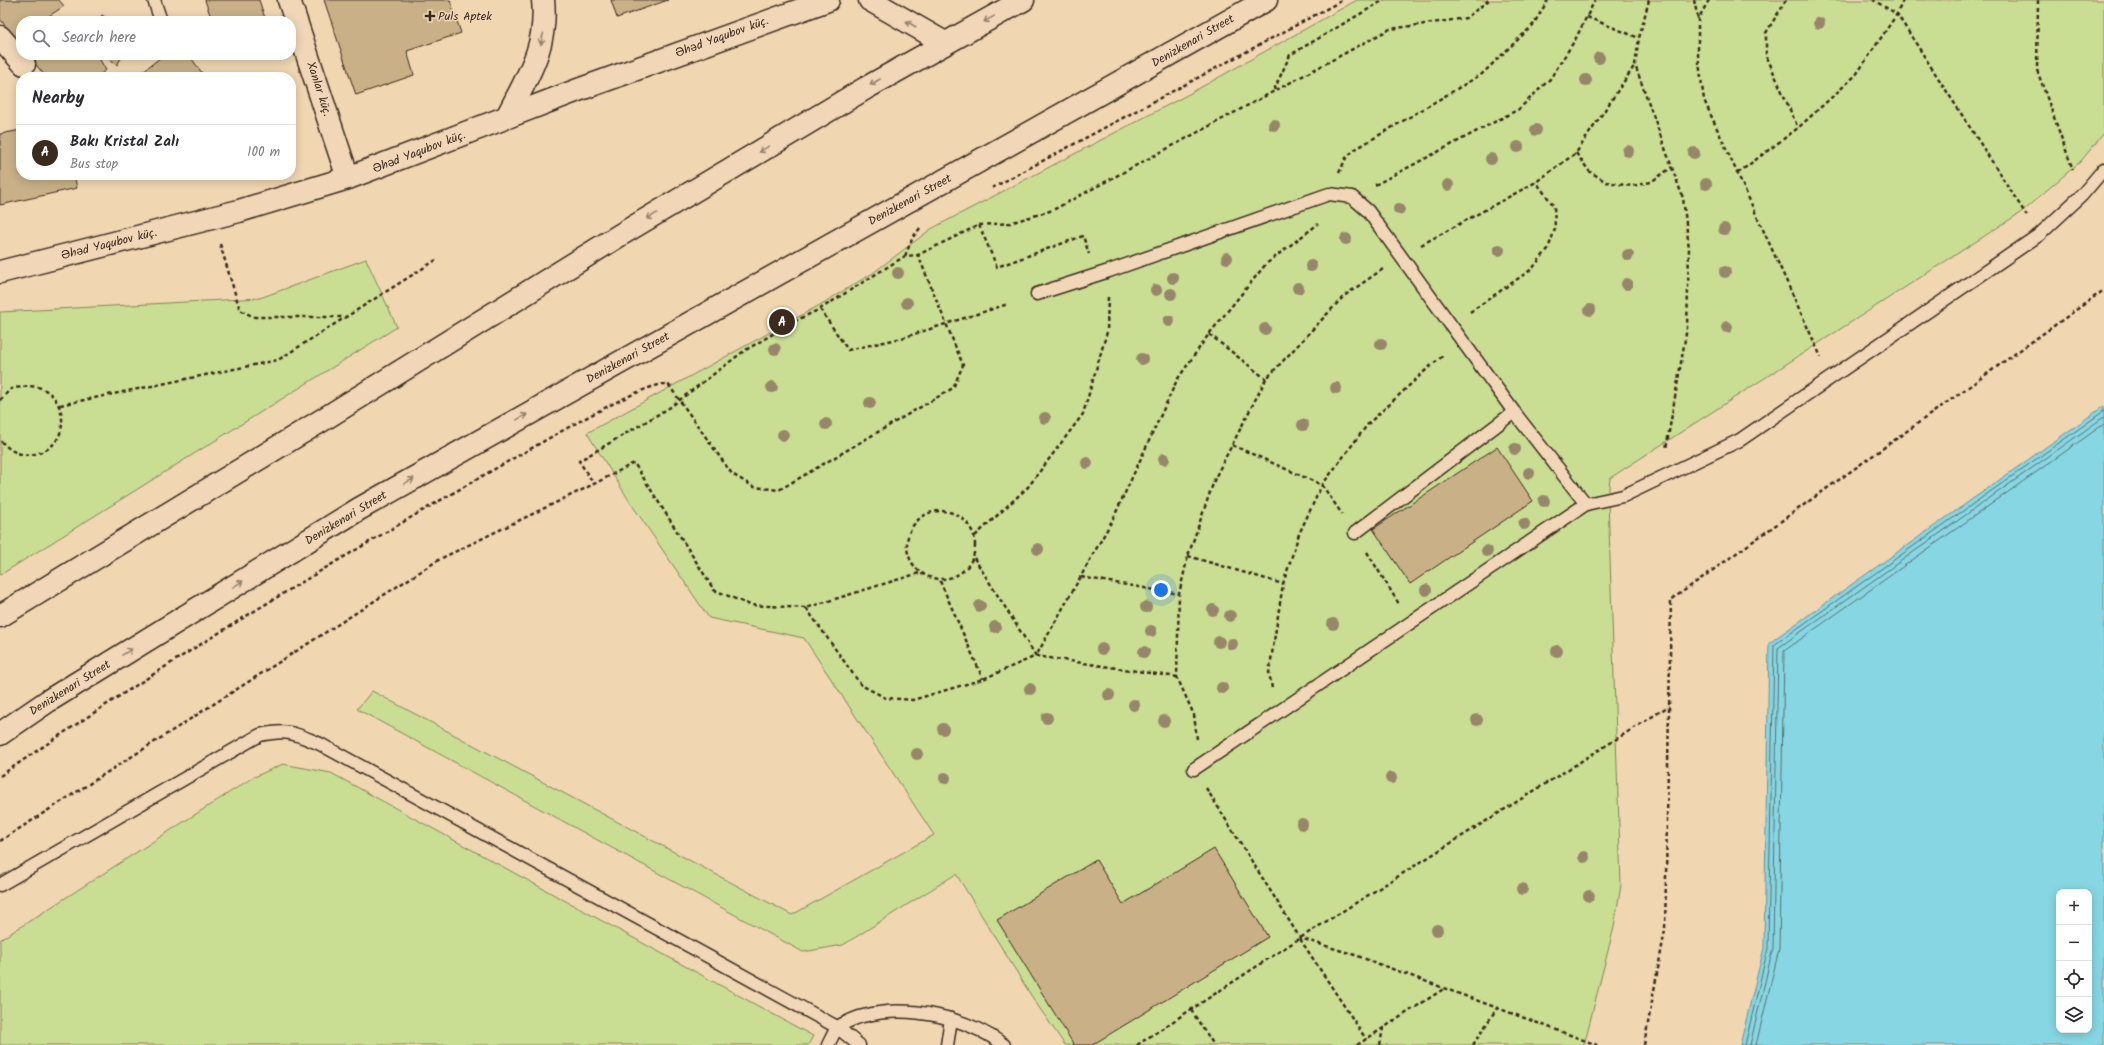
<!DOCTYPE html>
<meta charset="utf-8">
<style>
:root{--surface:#fff;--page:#f2f2f3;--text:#2b2b33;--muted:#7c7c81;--line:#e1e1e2;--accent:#3b2a1e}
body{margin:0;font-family:Kalam,sans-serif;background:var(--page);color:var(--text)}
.controls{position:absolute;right:12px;bottom:12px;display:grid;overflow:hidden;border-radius:8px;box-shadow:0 2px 10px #0003}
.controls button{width:36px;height:36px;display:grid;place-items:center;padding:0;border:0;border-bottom:1px solid var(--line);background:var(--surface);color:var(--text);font:20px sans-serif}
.you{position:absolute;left:1161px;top:590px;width:14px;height:14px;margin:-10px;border:3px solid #fff;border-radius:50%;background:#1a73e8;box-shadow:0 0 0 6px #1a73e833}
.badge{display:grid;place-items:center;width:26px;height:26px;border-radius:50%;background:var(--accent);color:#fff;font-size:13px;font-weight:700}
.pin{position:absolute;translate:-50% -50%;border:2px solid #fff;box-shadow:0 1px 4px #0006}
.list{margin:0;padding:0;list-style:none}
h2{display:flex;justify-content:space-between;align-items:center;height:52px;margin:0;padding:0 16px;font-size:17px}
h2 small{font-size:13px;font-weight:400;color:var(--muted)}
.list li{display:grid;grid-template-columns:26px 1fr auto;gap:12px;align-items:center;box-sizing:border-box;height:56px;padding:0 16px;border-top:1px solid var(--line)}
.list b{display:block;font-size:15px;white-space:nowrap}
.list p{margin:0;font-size:13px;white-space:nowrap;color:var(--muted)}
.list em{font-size:13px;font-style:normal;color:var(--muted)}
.icon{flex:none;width:22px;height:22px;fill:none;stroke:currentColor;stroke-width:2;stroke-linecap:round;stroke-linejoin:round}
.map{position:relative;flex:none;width:2104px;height:1045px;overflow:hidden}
.search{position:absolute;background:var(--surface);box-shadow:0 2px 10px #0003;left:16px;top:16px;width:280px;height:44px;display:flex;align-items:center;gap:10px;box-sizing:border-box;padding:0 14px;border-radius:16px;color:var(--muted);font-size:15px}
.panel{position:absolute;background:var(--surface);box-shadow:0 2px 10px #0003;left:16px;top:72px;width:280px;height:108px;border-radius:16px}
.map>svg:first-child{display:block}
.green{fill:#c9de93;stroke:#828458}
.water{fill:#87d6e4;stroke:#699195;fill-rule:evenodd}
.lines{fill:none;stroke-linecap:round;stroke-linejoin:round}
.shore{stroke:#596f6d;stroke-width:1}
.building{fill:#c9b087;stroke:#3b2a1e}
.lane-casing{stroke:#3b2a1e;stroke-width:15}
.street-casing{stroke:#3b2a1e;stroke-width:25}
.secondary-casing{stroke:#3b2a1e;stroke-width:25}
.highway-casing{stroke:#3b2a1e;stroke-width:25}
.path{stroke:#3b2a1e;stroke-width:2.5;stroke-dasharray:4 3;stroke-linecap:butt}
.lane{stroke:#f1d7b8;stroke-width:12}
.street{stroke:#f1d7b8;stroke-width:22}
.secondary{stroke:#f1d7b8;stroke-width:22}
.highway{stroke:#f1d7b8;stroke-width:22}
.tree{fill:#98866a}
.oneway{stroke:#96806b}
.poi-dot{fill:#3b2a1e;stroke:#f1d7b8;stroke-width:1.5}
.labels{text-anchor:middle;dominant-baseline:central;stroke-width:3;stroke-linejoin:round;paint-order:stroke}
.poi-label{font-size:12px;fill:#3b2a1e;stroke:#f1d7b8;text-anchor:start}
.street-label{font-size:12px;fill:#3b2a1e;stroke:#f1d7b8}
</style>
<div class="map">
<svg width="2104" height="1045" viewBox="0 0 2104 1045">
<rect width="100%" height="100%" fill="#f0d6b1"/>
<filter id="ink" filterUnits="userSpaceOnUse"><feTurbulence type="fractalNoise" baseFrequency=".025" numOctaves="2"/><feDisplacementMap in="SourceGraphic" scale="8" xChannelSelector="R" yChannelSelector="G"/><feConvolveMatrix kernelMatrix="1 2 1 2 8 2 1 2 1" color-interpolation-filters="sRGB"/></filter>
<g filter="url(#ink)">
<g class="green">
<path d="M 1357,0 L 2104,0 L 2104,133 L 2081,161 L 2020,213 L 1610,478 L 1608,499 L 1621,885 L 1614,927 L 1584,1045 L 1065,1045 L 1034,1000 L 956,874 L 843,945 L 803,952 L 357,709 L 372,691 L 792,915 L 934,835 L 804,638 L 709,618 L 630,502 L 587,433 L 818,306 L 873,273 L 931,229 L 1189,94 Z"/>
<path d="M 366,259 L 397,327 L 0,575 L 0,312 L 260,298 Z"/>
<path d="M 283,764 L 331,773 L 813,1036 L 808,1045 L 0,1045 L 0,940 L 252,778 Z"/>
</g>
<path class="water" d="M 2104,406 L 2104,1045 L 1740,1045 L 1764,948 L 1769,643 ZM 2059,892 L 2089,892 L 2089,1030 L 2059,1030 Z"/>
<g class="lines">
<g class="shore">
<path d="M 1745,1045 L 1768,948 L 1774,645 L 2104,411"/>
<path d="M 1750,1045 L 1773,948 L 1778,648 L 2104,417"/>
<path d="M 1756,1045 L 1779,949 L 1784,651 L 2104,424"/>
</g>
</g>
<g class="building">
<path d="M 0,0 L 59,0 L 64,6 L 49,16 L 53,21 L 21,21 L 21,46 L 0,19 Z"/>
<path d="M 205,0 L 259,0 L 266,21 L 219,21 L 210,15 Z"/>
<path d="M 324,0 L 450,0 L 461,33 L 407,51 L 414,75 L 356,95 Z"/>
<path d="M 611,0 L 668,0 L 617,18 Z"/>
<path d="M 102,15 L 111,21 L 98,21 Z"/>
<path d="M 28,55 L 97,55 L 106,70 L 97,77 L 46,77 Z"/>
<path d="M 102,55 L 123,55 L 117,65 Z"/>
<path d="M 164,55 L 189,55 L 205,77 L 135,77 Z"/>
<path d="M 21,130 L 21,175 L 74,175 L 77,188 L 0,205 L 0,134 Z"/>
<path d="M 1497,447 L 1533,501 L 1410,584 L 1373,529 Z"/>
<path d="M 1214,849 L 1268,937 L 1092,1045 L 1074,1045 L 997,920 L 1096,860 L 1123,904 Z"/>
</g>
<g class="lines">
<g class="lane-casing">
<g id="lane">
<path d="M 154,0 L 161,21"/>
<path d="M 1037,294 L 1109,271 L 1329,194 L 1352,197 L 1368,211 L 1514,412 L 1586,504 L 1194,769"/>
<path d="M 1586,504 L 1623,496 L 1740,440 L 2039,235 L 2082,195 L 2104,169"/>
<path d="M 1355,533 L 1514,412"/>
<path d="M 0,885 L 260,735 C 288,729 294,733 320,744 L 837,1027 L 859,1045"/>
<path d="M 828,1045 L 837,1027 C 845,1023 854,1018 863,1016 C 909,1004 966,1017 1004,1045"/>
<path d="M 947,1045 L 951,1019"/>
</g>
</g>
<g class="street-casing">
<g id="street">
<path d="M 289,0 L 348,178"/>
<path d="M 0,37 L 24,64"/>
</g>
</g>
<g class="secondary-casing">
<g id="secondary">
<path d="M 870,0 L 945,43"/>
<path d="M 507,117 C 527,77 548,47 543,0"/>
<path d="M 0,272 L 239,211 L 348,178 L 578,90 L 828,0"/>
</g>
</g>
<g class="highway-casing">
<g id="highway">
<path d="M 0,616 L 324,419 L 620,235 L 866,88 L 1023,0"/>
<path d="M 0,734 L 48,701 L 359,509 L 1266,0"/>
</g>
</g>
<g class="path">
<path d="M 1649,0 L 1639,38 L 1635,65 L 1683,198 L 1689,248 L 1687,328 L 1666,449"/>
<path d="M 1694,0 L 1698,19"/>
<path d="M 1709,0 L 1698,19 L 1698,55 L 1704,100 L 1821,357"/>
<path d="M 1786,0 L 1766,33 L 1766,55 L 1798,128"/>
<path d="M 1903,0 L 1897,14 L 2027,216"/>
<path d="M 2038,0 L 2037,70 L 2073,170"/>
<path d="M 1587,17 L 1639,38"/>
<path d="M 1274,90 L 1290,55 L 1384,0"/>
<path d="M 1576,153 L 1589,171 L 1606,182 L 1632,186 L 1651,182 L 1672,167"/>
<path d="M 1339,173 L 1346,158 L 1354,150 L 1482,74 L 1533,25 L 1548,0"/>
<path d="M 1738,173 L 1798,128 L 1856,75 L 1897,14 L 1873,0"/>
<path d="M 1375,185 L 1519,109 L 1550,79 L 1575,40 L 1595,0"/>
<path d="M 992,188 L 1343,0"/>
<path d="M 979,225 L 997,267 L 1083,236 L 1089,254"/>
<path d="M 220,244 L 240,310 L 254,317 L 346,317"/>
<path d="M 1421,245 L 1536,182 L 1576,153 L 1635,65"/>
<path d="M 905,256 L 913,237 L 921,227"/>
<path d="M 820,309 L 848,350 L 902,338 L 1008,304"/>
<path d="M 1470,312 L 1532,269 L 1548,249 L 1555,229 L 1554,206 L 1536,182"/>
<path d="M 1209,334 L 1266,379"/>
<path d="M 0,400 C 4,397 7,392 11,389 C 14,388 20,387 23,387 C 64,378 80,444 35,454 C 20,457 10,451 0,440"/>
<path d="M 60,405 L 278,360 L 436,260"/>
<path d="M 1232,445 L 1322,485 L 1342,514"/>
<circle cx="941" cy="545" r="34"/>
<path d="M 975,536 L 1028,487 L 1083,414 L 1107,332 L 1108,295"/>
<path d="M 1367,552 L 1399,604"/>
<path d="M 1188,556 L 1283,584"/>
<path d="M 974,558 L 1036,656 L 1113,519 L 1177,380 L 1209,334 L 1266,264 L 1318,224"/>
<path d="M 919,573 L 806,608 L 750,605 L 714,590 L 634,463 L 594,484 L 579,461 L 669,408 L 744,351 L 795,321 L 820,309 L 905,256 L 918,255 L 979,225 L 1010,223 L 1053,210 L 1390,29 L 1466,18 L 1489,0"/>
<path d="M 1081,577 L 1179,594"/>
<path d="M 940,581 L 983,679"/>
<path d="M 806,608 L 861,685 L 886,698 L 913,700 L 983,679 L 1036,656 L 1177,677"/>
<path d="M 1272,688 L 1269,673 L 1283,584 L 1299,534 L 1322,485 L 1368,424 L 1427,369 L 1444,355"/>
<path d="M 1197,739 L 1194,715 L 1177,677 L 1179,594 L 1188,556 L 1215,478 L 1266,379 L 1344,296 L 1383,269"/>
<path d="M 0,776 C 168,660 344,555 521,454 C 547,440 645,381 668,384 L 732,474 L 754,487 L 779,490 L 953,388 L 963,365 L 918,255"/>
<path d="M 1206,788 L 1300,938 L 1352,954 L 1597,1045"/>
<path d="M 0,841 L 440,559 L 594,484"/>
<path d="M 1300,939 L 1366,1039"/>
<path d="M 1191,1010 L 1214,1045"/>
<path d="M 1137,1045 L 1300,938 L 1669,706"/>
<path d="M 1357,1045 L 1445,988"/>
<path d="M 1380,1045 L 1383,1028"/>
<path d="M 1473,1045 L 1497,1008"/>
<path d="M 1644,1045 L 1665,930 L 1671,600 L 2104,290"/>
</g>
<use href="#lane" class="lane"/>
<use href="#street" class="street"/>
<use href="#secondary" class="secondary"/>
<use href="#highway" class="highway"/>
</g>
<g class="tree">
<circle cx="1819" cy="23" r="6"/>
<circle cx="1599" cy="58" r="6"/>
<circle cx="1586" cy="80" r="6"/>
<circle cx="1274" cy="125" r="6"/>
<circle cx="1536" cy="130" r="6"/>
<circle cx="1518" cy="147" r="6"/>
<circle cx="1628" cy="151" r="6"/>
<circle cx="1694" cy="153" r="6"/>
<circle cx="1491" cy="159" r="6"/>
<circle cx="1706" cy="184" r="6"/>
<circle cx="1448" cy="185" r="6"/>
<circle cx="1399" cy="209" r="6"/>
<circle cx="1724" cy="229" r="6"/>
<circle cx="1346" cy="239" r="6"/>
<circle cx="1499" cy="250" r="6"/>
<circle cx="1628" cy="255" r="6"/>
<circle cx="1227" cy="258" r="6"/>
<circle cx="1311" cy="266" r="6"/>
<circle cx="1725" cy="272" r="6"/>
<circle cx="898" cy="273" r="6"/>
<circle cx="1173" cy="278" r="6"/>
<circle cx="1627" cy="284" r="6"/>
<circle cx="1298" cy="288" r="6"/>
<circle cx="1156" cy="290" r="6"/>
<circle cx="1171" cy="294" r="6"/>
<circle cx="907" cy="303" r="6"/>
<circle cx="1590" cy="310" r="6"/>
<circle cx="1169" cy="321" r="6"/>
<circle cx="1727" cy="327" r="6"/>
<circle cx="1265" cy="329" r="6"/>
<circle cx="1381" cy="344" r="6"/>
<circle cx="775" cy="349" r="6"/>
<circle cx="1142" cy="359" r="6"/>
<circle cx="772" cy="387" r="6"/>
<circle cx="1336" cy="388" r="6"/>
<circle cx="870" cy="403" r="6"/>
<circle cx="1045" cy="418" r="6"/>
<circle cx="826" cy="424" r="6"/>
<circle cx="1303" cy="425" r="6"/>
<circle cx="783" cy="435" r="6"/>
<circle cx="1515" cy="449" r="6"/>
<circle cx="1164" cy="459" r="6"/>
<circle cx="1087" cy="463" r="6"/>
<circle cx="1529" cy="473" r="6"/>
<circle cx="1544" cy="501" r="6"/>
<circle cx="1524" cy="524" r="6"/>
<circle cx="1038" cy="549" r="6"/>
<circle cx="1487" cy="551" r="6"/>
<circle cx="1426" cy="590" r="6"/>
<circle cx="980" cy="606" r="6"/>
<circle cx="1146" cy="607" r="6"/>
<circle cx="1213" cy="610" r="6"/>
<circle cx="1230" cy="616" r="6"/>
<circle cx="1333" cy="624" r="6"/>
<circle cx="995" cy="627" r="6"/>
<circle cx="1151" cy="631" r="6"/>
<circle cx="1219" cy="642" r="6"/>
<circle cx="1232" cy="644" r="6"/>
<circle cx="1102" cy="649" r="6"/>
<circle cx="1557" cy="651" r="6"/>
<circle cx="1144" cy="652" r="6"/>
<circle cx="1222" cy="688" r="6"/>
<circle cx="1030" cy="689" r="6"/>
<circle cx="1109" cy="695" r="6"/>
<circle cx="1134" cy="705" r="6"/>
<circle cx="1047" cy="718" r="6"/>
<circle cx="1477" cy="720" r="6"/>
<circle cx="1164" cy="721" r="6"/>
<circle cx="943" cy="729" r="6"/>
<circle cx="917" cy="754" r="6"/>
<circle cx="945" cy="778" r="6"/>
<circle cx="1391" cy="778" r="6"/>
<circle cx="1302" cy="824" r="6"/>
<circle cx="1584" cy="857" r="6"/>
<circle cx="1522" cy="889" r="6"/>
<circle cx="1589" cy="896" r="6"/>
<circle cx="1437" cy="930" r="6"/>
</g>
<defs><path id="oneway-shaft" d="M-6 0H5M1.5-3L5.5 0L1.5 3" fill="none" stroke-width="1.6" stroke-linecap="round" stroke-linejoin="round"/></defs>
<g class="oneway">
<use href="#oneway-shaft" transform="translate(989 19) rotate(151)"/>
<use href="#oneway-shaft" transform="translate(911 24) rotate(-150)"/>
<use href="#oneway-shaft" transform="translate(542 39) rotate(104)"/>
<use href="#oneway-shaft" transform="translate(875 82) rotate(150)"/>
<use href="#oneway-shaft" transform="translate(764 149) rotate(149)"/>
<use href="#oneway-shaft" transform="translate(652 216) rotate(149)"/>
<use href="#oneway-shaft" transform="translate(522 417) rotate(-29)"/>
<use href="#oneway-shaft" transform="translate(409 481) rotate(-29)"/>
<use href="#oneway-shaft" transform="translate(238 584) rotate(-32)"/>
<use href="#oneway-shaft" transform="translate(127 652) rotate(-32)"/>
</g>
</g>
<path class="poi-dot" d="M428 10h4v4h4v4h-4v4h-4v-4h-4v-4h4z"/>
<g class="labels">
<g class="poi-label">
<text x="438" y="16">Puls Aptek</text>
</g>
<g class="street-label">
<text transform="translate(722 37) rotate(-20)">Əhəd Yaqubov küç.</text>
<text transform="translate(1193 41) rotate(-30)">Denizkenari Street</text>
<text transform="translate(319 89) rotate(72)">Xanlar küç.</text>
<text transform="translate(419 152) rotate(-21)">Əhəd Yaqubov küç.</text>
<text transform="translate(910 200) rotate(-29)">Denizkenari Street</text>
<text transform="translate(109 244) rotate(-14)">Əhəd Yaqubov küç.</text>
<text transform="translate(628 358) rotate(-29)">Denizkenari Street</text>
<text transform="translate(346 518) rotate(-31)">Denizkenari Street</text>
<text transform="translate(70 688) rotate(-32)">Denizkenari Street</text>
</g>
</g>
</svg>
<div class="controls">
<button>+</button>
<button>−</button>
<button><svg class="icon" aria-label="locate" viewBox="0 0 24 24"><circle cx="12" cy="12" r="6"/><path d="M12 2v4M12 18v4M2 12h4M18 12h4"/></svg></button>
<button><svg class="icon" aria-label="layers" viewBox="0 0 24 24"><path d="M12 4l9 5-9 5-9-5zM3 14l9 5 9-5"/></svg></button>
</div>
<div class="you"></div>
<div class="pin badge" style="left:782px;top:322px">A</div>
<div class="search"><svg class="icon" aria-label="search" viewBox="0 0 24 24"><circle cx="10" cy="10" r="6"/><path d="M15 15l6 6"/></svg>Search here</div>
<section class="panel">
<h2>Nearby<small></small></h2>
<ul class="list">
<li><span class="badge">A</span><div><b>Bakı Kristal Zalı</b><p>Bus stop</p></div><em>100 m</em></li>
</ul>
</section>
</div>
